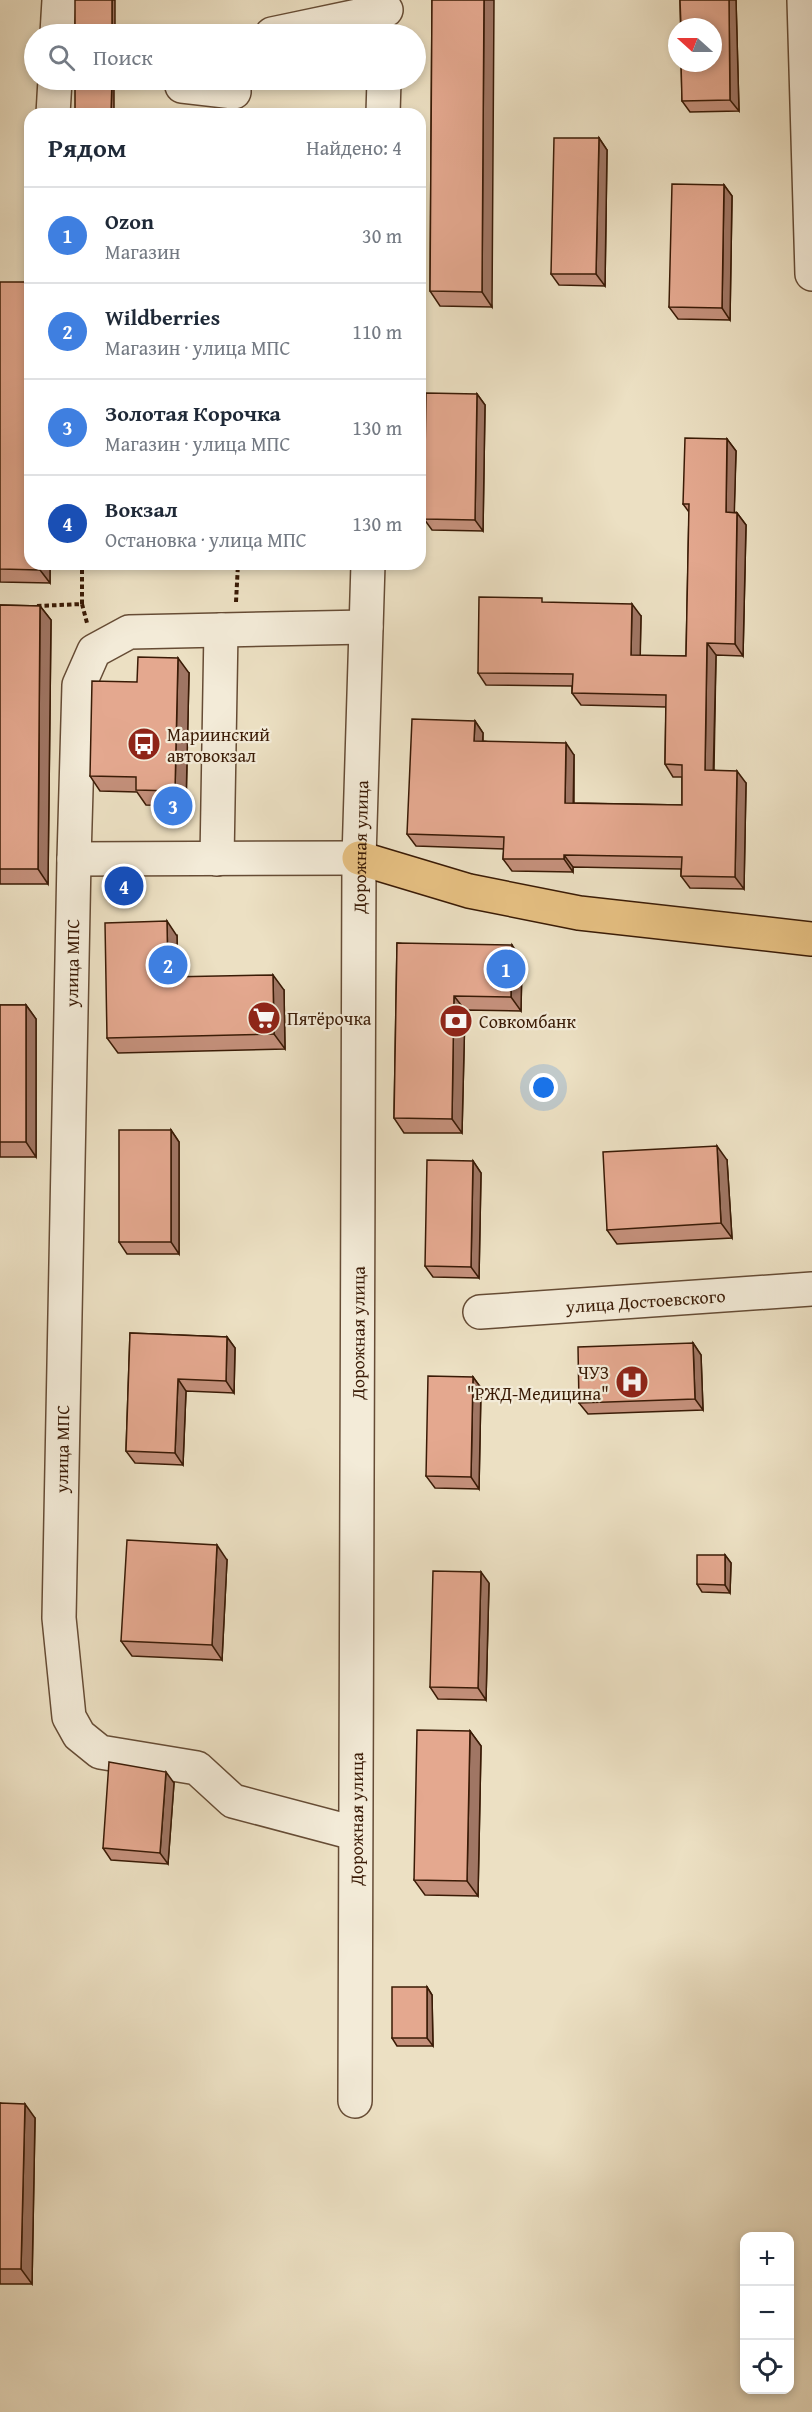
<!DOCTYPE html>
<html lang="ru">
<meta charset="utf-8">
<style>
:root{--surface:#fff;--page:#f2f2f3;--text:#1f2937;--muted:#747a83;--line:#e0e1e3;--accent:#8f2418}
body{margin:0;font-family:"Gentium Book Plus",serif;background:var(--page);color:var(--text)}
.controls{position:absolute;right:18px;bottom:18px;display:grid;overflow:hidden;border-radius:12px;box-shadow:0 3px 9px #0003}
.controls button{width:54px;height:54px;display:grid;place-items:center;padding:0;border:0;border-bottom:2px solid var(--line);background:var(--surface);color:var(--text);font:30px sans-serif}
.compass{position:absolute;left:668px;top:18px;width:54px;height:54px;border-radius:50%;background:var(--surface);box-shadow:0 3px 9px #0003;rotate:291deg}
.you{position:absolute;left:544px;top:1088px;width:21px;height:21px;margin:-15px;border:4px solid #fff;border-radius:50%;background:#1a73e8;box-shadow:0 0 0 9px #1a73e833}
.badge{display:grid;place-items:center;width:39px;height:39px;border-radius:50%;background:var(--accent);color:#fff;font-size:20px;font-weight:700}
.pin{position:absolute;translate:-50% -50%;border:3px solid #fff;box-shadow:0 2px 6px #0006}
.list{margin:0;padding:0;list-style:none}
h2{display:flex;justify-content:space-between;align-items:center;height:78px;margin:0;padding:0 24px;font-size:26px}
h2 small{font-size:20px;font-weight:400;color:var(--muted)}
.list li{display:grid;grid-template-columns:39px 1fr auto;gap:18px;align-items:center;box-sizing:border-box;height:96px;padding:0 24px;border-top:2px solid var(--line)}
.list b{display:block;font-size:22px;white-space:nowrap}
.list p{margin:0;font-size:20px;white-space:nowrap;color:var(--muted)}
.list em{font-size:20px;font-style:normal;color:var(--muted)}
.icon{flex:none;width:33px;height:33px;fill:none;stroke:currentColor;stroke-width:2;stroke-linecap:round;stroke-linejoin:round}
.map{position:relative;flex:none;width:812px;height:2412px;overflow:hidden}
.search{position:absolute;background:var(--surface);box-shadow:0 3px 9px #0003;left:24px;top:24px;width:402px;height:66px;display:flex;align-items:center;gap:15px;box-sizing:border-box;padding:0 21px;border-radius:33px;color:var(--muted);font-size:22px}
.panel{position:absolute;background:var(--surface);box-shadow:0 3px 9px #0003;left:24px;top:108px;width:402px;height:462px;border-radius:18px}
.map>svg:first-child{display:block}
.lines{fill:none;stroke-linecap:round;stroke-linejoin:round}
.minor-casing{stroke:#664c35;stroke-width:36}
.major-casing{stroke:#3a1b06;stroke-width:36}
.path{stroke:#3a1b06;stroke-width:4;stroke-dasharray:4.5 3;stroke-linecap:butt}
.minor{stroke:#f3ebd8;stroke-width:33}
.major{stroke:#e6c082;stroke-width:33}
.wall{fill:#c4907b;stroke:#3a1b06;stroke-width:1.5}
.shaded-wall{fill:#a07664;stroke:#3a1b06;stroke-width:1.5}
.building{fill:#e4a88f;stroke:#3a1b06;stroke-width:1.5}
.labels{text-anchor:middle;dominant-baseline:central;stroke-width:4.5;stroke-linejoin:round;paint-order:stroke}
.poi-label{font-size:18px;fill:#3a1b06;stroke:#f3ebd8;text-anchor:start}
.street-label{font-size:18px;fill:#3a1b06;stroke:#f3ebd8}
</style>
<div class="map">
<svg width="812" height="2412" viewBox="0 0 812 2412">
<rect width="100%" height="100%" fill="#ece0c3"/>
<filter id="stains"><feTurbulence type="fractalNoise" baseFrequency=".00333" numOctaves="4"/><feColorMatrix values="0 0 0 0 .2 0 0 0 0 .09 0 0 0 0 .02 0 0 0 .5 -.17"/></filter>
<radialGradient id="worn" r=".72"><stop offset=".6" stop-color="#630" stop-opacity="0"/><stop offset="1" stop-color="#630" stop-opacity=".3"/></radialGradient>
<g class="lines">
<g class="minor-casing">
<g id="minor">
<path d="M 804,0 L 812,274"/>
<path d="M 57,34 L 59,0"/>
<path d="M 272,34 L 386,10"/>
<path d="M 182,86 L 234,92 L 234,80"/>
<path d="M 53,114 L 55,80"/>
<path d="M 383,114 L 384,80"/>
<path d="M 359,858 L 74,859 L 79,685 L 94,651 L 129,632 L 366,627"/>
<path d="M 74,859 L 59,1618 L 69,1717 L 79,1735 L 100,1752 L 197,1768 L 233,1801 L 354,1833"/>
<path d="M 217,859 L 221,630"/>
<path id="s1" d="M 480,1312 L 812,1289"/>
<path id="s2" d="M 355,2101 L 359,858 L 368,564"/>
</g>
</g>
<g class="major-casing">
<path id="major" d="M 359,858 L 469,891 L 579,913 L 812,939"/>
</g>
<g class="path">
<path d="M 236,602 L 238,564"/>
<path d="M 82,604 L 82,564"/>
<path d="M 37,606 L 82,604 L 87,623"/>
</g>
<use href="#minor" class="minor"/>
<use href="#major" class="major"/>
</g>
<g class="wall">
<path d="M 432,0 L 492,307 L 440,306 L 430,291 Z"/>
<path d="M 680,0 L 736,0 L 739,111 L 690,112 L 682,101 Z"/>
<path d="M 599,138 L 607,150 L 605,286 L 559,285 L 551,274 Z"/>
<path d="M 724,185 L 732,196 L 730,320 L 678,319 L 669,307 Z"/>
<path d="M 0,282 L 30,564 L 50,564 L 50,583 L 0,582 Z"/>
<path d="M 477,394 L 485,405 L 483,531 L 432,530 L 424,519 Z"/>
<path d="M 727,439 L 736,451 L 734,512 L 737,513 L 746,525 L 743,656 L 716,655 L 714,770 L 746,783 L 744,889 L 690,888 L 681,876 L 681,869 L 573,867 L 573,872 L 512,871 L 503,859 L 504,849 L 416,846 L 407,834 L 475,721 L 483,733 L 483,741 L 574,755 L 574,803 L 682,805 L 682,777 L 673,777 L 665,764 L 666,707 L 581,705 L 572,693 L 572,686 L 486,685 L 478,673 L 641,616 L 640,656 L 686,656 L 689,512 L 683,504 Z"/>
<path d="M 0,605 L 40,606 L 51,620 L 48,884 L 0,884 Z"/>
<path d="M 189,673 L 186,806 L 146,805 L 137,792 L 100,791 L 90,776 L 137,682 Z"/>
<path d="M 177,936 L 178,977 L 284,990 L 285,1049 L 118,1053 L 107,1038 Z"/>
<path d="M 397,943 L 522,960 L 521,1011 L 465,1010 L 462,1133 L 404,1133 L 394,1118 Z"/>
<path d="M 0,1005 L 26,1005 L 36,1019 L 36,1157 L 0,1157 Z"/>
<path d="M 171,1130 L 179,1142 L 179,1254 L 127,1254 L 119,1242 Z"/>
<path d="M 727,1160 L 732,1238 L 617,1244 L 607,1230 Z"/>
<path d="M 473,1161 L 481,1173 L 479,1278 L 433,1277 L 425,1266 Z"/>
<path d="M 130,1333 L 227,1337 L 235,1348 L 234,1393 L 186,1391 L 183,1465 L 135,1463 L 126,1451 Z"/>
<path d="M 693,1343 L 701,1355 L 703,1410 L 588,1414 L 579,1403 Z"/>
<path d="M 473,1377 L 481,1388 L 479,1489 L 435,1488 L 426,1476 Z"/>
<path d="M 725,1555 L 731,1563 L 730,1593 L 702,1592 L 697,1584 Z"/>
<path d="M 227,1560 L 222,1660 L 132,1656 L 121,1641 Z"/>
<path d="M 489,1583 L 486,1700 L 438,1699 L 430,1687 Z"/>
<path d="M 470,1731 L 481,1746 L 478,1896 L 425,1895 L 414,1880 Z"/>
<path d="M 174,1783 L 168,1864 L 111,1860 L 103,1848 Z"/>
<path d="M 427,1987 L 432,1995 L 433,2046 L 397,2046 L 392,2038 Z"/>
<path d="M 0,2103 L 35,2118 L 32,2284 L 0,2284 Z"/>
</g>
<g class="shaded-wall">
<rect x="112" y="0" width="3" height="34"/>
<path d="M 484,0 L 494,0 L 492,307 L 482,292 Z"/>
<path d="M 729,0 L 736,0 L 739,111 L 730,100 Z"/>
<path d="M 112,80 L 114,80 L 114,114 L 111,114 Z"/>
<path d="M 599,138 L 607,150 L 605,286 L 596,274 Z"/>
<path d="M 724,185 L 732,196 L 730,320 L 722,308 Z"/>
<path d="M 477,394 L 485,405 L 483,531 L 475,520 Z"/>
<path d="M 727,439 L 736,451 L 734,525 L 726,512 Z"/>
<path d="M 737,513 L 746,525 L 743,656 L 735,644 Z"/>
<path d="M 40,564 L 50,564 L 50,583 L 40,570 Z"/>
<path d="M 632,604 L 641,616 L 640,668 L 631,655 Z"/>
<path d="M 40,606 L 51,620 L 48,884 L 38,869 Z"/>
<path d="M 707,643 L 716,655 L 713,782 L 705,770 Z"/>
<path d="M 178,658 L 189,673 L 186,806 L 175,791 Z"/>
<path d="M 475,721 L 483,733 L 482,753 L 474,741 Z"/>
<path d="M 566,743 L 574,755 L 573,815 L 565,803 Z"/>
<path d="M 737,771 L 746,783 L 744,889 L 735,877 Z"/>
<path d="M 564,855 L 573,867 L 573,872 L 564,859 Z"/>
<path d="M 167,921 L 177,936 L 178,992 L 168,977 Z"/>
<path d="M 512,945 L 522,960 L 521,1011 L 511,997 Z"/>
<path d="M 273,975 L 284,990 L 285,1049 L 274,1034 Z"/>
<path d="M 454,996 L 465,1010 L 462,1133 L 452,1119 Z"/>
<path d="M 26,1005 L 36,1019 L 36,1157 L 26,1142 Z"/>
<path d="M 171,1130 L 179,1142 L 179,1254 L 171,1242 Z"/>
<path d="M 717,1146 L 727,1160 L 732,1238 L 721,1223 Z"/>
<path d="M 473,1161 L 481,1173 L 479,1278 L 471,1267 Z"/>
<path d="M 227,1337 L 235,1348 L 234,1393 L 226,1381 Z"/>
<path d="M 693,1343 L 701,1355 L 703,1410 L 695,1399 Z"/>
<path d="M 473,1377 L 481,1388 L 479,1489 L 471,1477 Z"/>
<path d="M 178,1379 L 186,1391 L 183,1465 L 175,1453 Z"/>
<path d="M 217,1545 L 227,1560 L 222,1660 L 212,1645 Z"/>
<path d="M 725,1555 L 731,1563 L 730,1593 L 725,1585 Z"/>
<path d="M 481,1572 L 489,1583 L 486,1700 L 478,1688 Z"/>
<path d="M 470,1731 L 481,1746 L 478,1896 L 467,1881 Z"/>
<path d="M 166,1772 L 174,1783 L 168,1864 L 160,1853 Z"/>
<path d="M 427,1987 L 432,1995 L 433,2046 L 427,2038 Z"/>
<path d="M 25,2104 L 35,2118 L 32,2284 L 21,2269 Z"/>
</g>
<g class="building">
<rect x="75" y="0" width="37" height="34"/>
<path d="M 432,0 L 484,0 L 482,292 L 430,291 Z"/>
<path d="M 680,0 L 729,0 L 730,100 L 682,101 L 681,63 L 713,63 L 713,27 L 681,27 Z"/>
<path d="M 75,80 L 112,80 L 111,114 L 75,114 Z"/>
<path d="M 554,138 L 599,138 L 596,274 L 551,274 Z"/>
<path d="M 672,184 L 724,185 L 722,308 L 669,307 Z"/>
<path d="M 0,282 L 30,282 L 30,564 L 40,564 L 40,570 L 0,569 Z"/>
<path d="M 426,393 L 477,394 L 475,520 L 424,519 Z"/>
<path d="M 685,438 L 727,439 L 726,512 L 737,513 L 735,644 L 707,643 L 705,770 L 737,771 L 735,877 L 681,876 L 682,857 L 564,855 L 564,859 L 503,859 L 504,837 L 407,834 L 412,719 L 475,721 L 474,741 L 566,743 L 565,803 L 682,805 L 682,765 L 665,764 L 666,695 L 572,693 L 573,674 L 478,673 L 479,597 L 542,598 L 542,602 L 632,604 L 631,655 L 686,656 L 689,504 L 683,504 Z"/>
<path d="M 0,605 L 40,606 L 38,869 L 0,869 Z"/>
<path d="M 138,657 L 178,658 L 175,791 L 136,790 L 136,777 L 90,776 L 92,681 L 137,682 Z"/>
<path d="M 167,921 L 168,977 L 273,975 L 274,1034 L 107,1038 L 105,923 Z"/>
<path d="M 397,943 L 512,945 L 511,997 L 454,996 L 452,1119 L 394,1118 Z"/>
<rect x="0" y="1005" width="26" height="137"/>
<rect x="119" y="1130" width="52" height="112"/>
<path d="M 717,1146 L 721,1223 L 607,1230 L 603,1152 Z"/>
<path d="M 427,1160 L 473,1161 L 471,1267 L 425,1266 Z"/>
<path d="M 130,1333 L 227,1337 L 226,1381 L 178,1379 L 175,1453 L 126,1451 Z"/>
<path d="M 693,1343 L 695,1399 L 579,1403 L 578,1347 Z"/>
<path d="M 428,1376 L 473,1377 L 471,1477 L 426,1476 Z"/>
<path d="M 127,1540 L 217,1545 L 212,1645 L 121,1641 Z"/>
<path d="M 697,1555 L 725,1555 L 725,1585 L 697,1584 Z"/>
<path d="M 433,1571 L 481,1572 L 478,1688 L 430,1687 Z"/>
<path d="M 417,1730 L 470,1731 L 467,1881 L 414,1880 Z"/>
<path d="M 109,1762 L 166,1772 L 160,1853 L 103,1848 Z"/>
<rect x="392" y="1987" width="35" height="51"/>
<path d="M 0,2103 L 25,2104 L 21,2269 L 0,2269 Z"/>
</g>
<defs>
<g id="bus-disc" transform="scale(1.725)"><circle r="9.5" fill="#8f2418" stroke="#f3ebd8"/><path d="M-5-6H5V4H4V6H2V4H-2V6H-4V4H-5ZM-3.5-4V0h7V-4ZM-3.5 1.2v1.5H-2V1.2ZM2 1.2v1.5H3.5V1.2Z" fill="#fff"/></g>
<g id="supermarket-disc" transform="scale(1.725)"><circle r="9.5" fill="#8f2418" stroke="#f3ebd8"/><path d="M-6-5.5h2.5l.6 2H6L4.5 2H-2.5L-4.4-4H-6ZM-1.5 3.2a1.3 1.3 0 1 0 .1 0ZM3 3.2a1.3 1.3 0 1 0 .1 0Z" fill="#fff"/></g>
<g id="bank-disc" transform="scale(1.725)"><circle r="9.5" fill="#8f2418" stroke="#f3ebd8"/><path d="M-6-4H6V4H-6ZM0-2.3a2.3 2.3 0 1 0 0 4.6a2.3 2.3 0 1 0 0-4.6Z" fill="#fff"/></g>
<g id="hospital-disc" transform="scale(1.725)"><circle r="9.5" fill="#8f2418" stroke="#f3ebd8"/><path d="M-5-5h3v3.5h4V-5h3V5h-3V1.5h-4V5h-3Z" fill="#fff"/></g>
</defs>
<g fill-rule="evenodd">
<use href="#bus-disc" x="144" y="744"/>
<use href="#supermarket-disc" x="264" y="1018"/>
<use href="#bank-disc" x="456" y="1021"/>
<use href="#hospital-disc" x="632" y="1382"/>
</g>
<g class="labels">
<g class="poi-label">
<text x="167" y="734">Мариинский<tspan x="167" dy="21">автовокзал</tspan></text>
<text x="287" y="1018">Пятёрочка</text>
<text x="479" y="1021">Совкомбанк</text>
<text x="609" y="1372" text-anchor="end">ЧУЗ<tspan x="609" dy="21">"РЖД-Медицина"</tspan></text>
</g>
<g class="street-label">
<text stroke="none"><textPath href="#s2" startOffset="1254">Дорожная улица</textPath></text>
<text transform="translate(72 963) rotate(-89)">улица МПС</text>
<text stroke="none"><textPath href="#s1" startOffset="166">улица Достоевского</textPath></text>
<text stroke="none"><textPath href="#s2" startOffset="768">Дорожная улица</textPath></text>
<text transform="translate(62 1449) rotate(-89)">улица МПС</text>
<text stroke="none"><textPath href="#s2" startOffset="282">Дорожная улица</textPath></text>
</g>
</g>
<rect width="100%" height="100%" filter="url(#stains)"/>
<rect width="100%" height="100%" fill="url(#worn)"/>
</svg>
<div class="controls">
<button>+</button>
<button>−</button>
<button><svg class="icon" aria-label="locate" viewBox="0 0 24 24"><circle cx="12" cy="12" r="6"/><path d="M12 2v4M12 18v4M2 12h4M18 12h4"/></svg></button>
</div>
<svg class="compass" viewBox="-18 -18 36 36"><path d="M0-13l5 13h-10z" fill="#e53935"/><path d="M0 13l5-13h-10z" fill="#747a83"/></svg>
<div class="you"></div>
<div class="pin badge" style="left:506px;top:969px;background:#3f7fe0">1</div>
<div class="pin badge" style="left:168px;top:965px;background:#3f7fe0">2</div>
<div class="pin badge" style="left:173px;top:806px;background:#3f7fe0">3</div>
<div class="pin badge" style="left:124px;top:886px;background:#1a4fb4">4</div>
<div class="search"><svg class="icon" aria-label="search" viewBox="0 0 24 24"><circle cx="10" cy="10" r="6"/><path d="M15 15l6 6"/></svg>Поиск</div>
<section class="panel">
<h2>Рядом<small>Найдено: 4</small></h2>
<ul class="list">
<li><span class="badge" style="background:#3f7fe0">1</span><div><b>Ozon</b><p>Магазин</p></div><em>30 m</em></li>
<li><span class="badge" style="background:#3f7fe0">2</span><div><b>Wildberries</b><p>Магазин · улица МПС</p></div><em>110 m</em></li>
<li><span class="badge" style="background:#3f7fe0">3</span><div><b>Золотая Корочка</b><p>Магазин · улица МПС</p></div><em>130 m</em></li>
<li><span class="badge" style="background:#1a4fb4">4</span><div><b>Вокзал</b><p>Остановка · улица МПС</p></div><em>130 m</em></li>
</ul>
</section>
</div>
